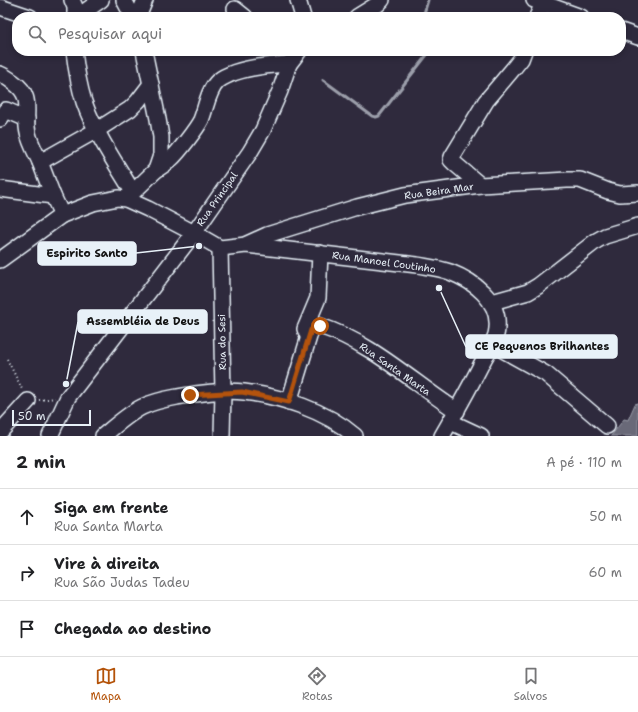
<!DOCTYPE html>
<html lang="pt">
<meta charset="utf-8">
<style>
:root{--surface:#fff;--page:#f2f2f2;--text:#202124;--muted:#757577;--line:#e0e0e0;--accent:#b45309}
body{margin:0;font-family:"Shantell Sans",sans-serif;background:var(--page);color:var(--text)}
.scale{position:absolute;left:12px;bottom:10px;width:79px;box-sizing:border-box;padding-left:4px;border:2px solid #e8f1f8;border-top:0;font-size:11px;line-height:14px;white-space:nowrap;color:#e8f1f8;-webkit-text-stroke:3px #2f2a3d;paint-order:stroke}
.stop{position:absolute;width:12px;height:12px;margin:-9px;border:3px solid #b45309;border-radius:50%;background:#fff}
.stop.end{background:#b45309;border-color:#fff;box-shadow:0 1px 4px #0008}
.list{margin:0;padding:0;list-style:none}
h2{display:flex;justify-content:space-between;align-items:center;height:52px;margin:0;padding:0 16px;font-size:17px}
h2 small{font-size:13px;font-weight:400;color:var(--muted)}
.list li{display:grid;grid-template-columns:26px 1fr auto;gap:12px;align-items:center;box-sizing:border-box;height:56px;padding:0 16px;border-top:1px solid var(--line)}
.list b{display:block;font-size:15px;white-space:nowrap}
.list p{margin:0;font-size:13px;white-space:nowrap;color:var(--muted)}
.list em{font-size:13px;font-style:normal;color:var(--muted)}
.icon{flex:none;width:22px;height:22px;fill:none;stroke:currentColor;stroke-width:2;stroke-linecap:round;stroke-linejoin:round}
.map{position:relative;flex:none;width:638px;height:436px;overflow:hidden}
.search{position:absolute;background:var(--surface);box-shadow:0 2px 6px #0003;left:12px;right:12px;top:12px;height:44px;display:flex;align-items:center;gap:10px;box-sizing:border-box;padding:0 14px;border-radius:16px;color:var(--muted);font-size:15px}
.sheet{height:220px;background:var(--surface)}
nav{display:flex;justify-content:space-around;align-items:center;box-sizing:border-box;height:56px;border-top:1px solid var(--line);background:var(--surface);font-size:11px;color:var(--muted)}
nav a{display:grid;justify-items:center;gap:2px}
nav .on{color:var(--accent)}
.map>svg:first-child{display:block}
.water{fill:#696978;stroke:#9c9fab}
.lines{fill:none;stroke-linecap:round;stroke-linejoin:round}
.stream{stroke:#9c9fab;stroke-width:3}
.minor-casing{stroke:#e8f1f8;stroke-width:18}
.path{stroke:#e8f1f8;stroke-width:2;stroke-dasharray:1 3;stroke-linecap:butt}
.minor{stroke:#2f2a3d;stroke-width:15}
.route{stroke:#b45309;stroke-width:5}
.labels{text-anchor:middle;dominant-baseline:central;stroke-width:3.5;stroke-linejoin:round;paint-order:stroke}
.street-label{font-size:10px;fill:#e8f1f8;stroke:#2f2a3d}
.leader{fill:none;stroke:#e8f1f8;stroke-width:1.5}
.callout-dot{fill:#e8f1f8;stroke:#2f2a3d;stroke-width:1.5}
.callout{fill:#e8f1f8;stroke:#e8f1f8;stroke-width:1.5}
.callout-label{font-size:11px;text-anchor:middle;font-weight:bold;fill:#111}
</style>
<div class="map">
<svg width="638" height="436" viewBox="0 0 638 436">
<rect width="100%" height="100%" fill="#2f2a3d"/>
<filter id="ink" filterUnits="userSpaceOnUse"><feTurbulence type="fractalNoise" baseFrequency=".025" numOctaves="2"/><feDisplacementMap in="SourceGraphic" scale="8" xChannelSelector="R" yChannelSelector="G"/><feConvolveMatrix kernelMatrix="1 2 1 2 8 2 1 2 1" color-interpolation-filters="sRGB"/></filter>
<g filter="url(#ink)">
<path class="water" d="M 638,403 L 638,436 L 611,436 L 624,419 L 628,420 L 635,404 Z"/>
<g class="lines">
<g class="stream">
<path d="M 423,17 L 428,0"/>
<path d="M 323,80 L 372,116 L 376,117 L 379,116 L 430,51"/>
</g>
<g class="minor-casing">
<g id="minor">
<path d="M 72,0 L 75,7 L 75,17"/>
<path d="M 124,0 L 133,17"/>
<path d="M 298,0 L 303,17"/>
<path d="M 534,0 L 581,17"/>
<path d="M 0,7 L 30,17"/>
<path d="M 235,9 L 245,17"/>
<path d="M 77,17 L 101,0"/>
<path d="M 138,17 L 145,0"/>
<path d="M 357,17 L 378,4 L 382,0"/>
<path d="M 537,17 L 543,3"/>
<path d="M 621,31 L 638,37"/>
<path d="M 74,51 C 76,68 79,86 84,102 C 94,131 117,166 133,192"/>
<path d="M 0,74 C 5,76 9,79 13,82 C 35,97 23,113 28,133 C 30,143 36,153 40,162 L 97,130 L 130,109 L 138,101 L 151,84"/>
<path d="M 0,119 L 6,110 L 27,119"/>
<path d="M 40,162 L 53,196 L 62,215"/>
<path d="M 156,170 C 161,167 167,163 171,159 C 178,153 197,128 201,120 C 206,108 208,90 218,81 C 234,68 270,65 289,64"/>
<path d="M 480,185 L 454,163 L 451,160 L 452,157 L 486,101 L 513,69 L 521,59 L 524,51"/>
<path d="M 0,189 L 53,196"/>
<path d="M 126,199 L 156,170 L 161,155 L 161,137 L 158,119 L 144,51"/>
<path d="M 247,244 L 267,235 L 357,207 L 405,195 L 480,185 L 567,180 L 580,180 L 608,191 L 620,194 L 638,193"/>
<path d="M 220,248 L 223,392 L 222,436"/>
<path d="M 0,260 L 62,215 L 93,203 L 118,198 L 126,199 L 148,209 L 194,233 L 220,248 L 246,245 L 417,265 C 428,267 439,268 450,272 C 473,281 500,300 497,328 C 497,338 489,350 484,359 C 471,385 457,410 442,436"/>
<path d="M 492,302 L 528,292 L 538,286 L 596,241 L 605,236 L 638,226"/>
<path d="M 308,336 L 305,329 L 318,298 L 320,253"/>
<path d="M 492,344 L 546,374 L 607,426"/>
<path d="M 289,402 L 311,330 L 315,327 L 320,326 C 372,343 412,382 457,411"/>
<path d="M 451,422 L 481,436"/>
<path d="M 0,432 L 28,401"/>
<path d="M 50,436 L 68,397 L 194,233 L 250,152 L 263,130 L 280,91 L 289,64 L 299,51"/>
<path d="M 103,436 C 115,426 128,414 142,407 C 152,402 166,399 177,397 C 196,393 225,390 244,392 C 282,397 325,410 355,436"/>
</g>
</g>
<g class="path">
<path d="M 7,359 L 23,391"/>
<path d="M 39,400 L 55,398"/>
</g>
<use href="#minor" class="minor"/>
</g>
</g>
<g class="lines" filter="url(#ink)">
<path class="route" d="M 190,395 L 242,392 L 289,402 L 311,330 L 315,327 L 320,326"/>
</g>
<g class="labels">
<g class="street-label">
<text transform="translate(439 191) rotate(-8)">Rua Beira Mar</text>
<text transform="translate(217 199) rotate(-55)">Rua Principal</text>
<text transform="translate(384 262) rotate(8)">Rua Manoel Coutinho</text>
<text transform="translate(222 342) rotate(-91)">Rua do Sesi</text>
<text transform="translate(395 369) rotate(35)">Rua Santa Marta</text>
</g>
</g>
<path class="leader" d="M199 246L136 253M66 384L78 322M439 288L466 347"/>
<g class="callout-dot">
<circle cx="199" cy="246" r="4"/>
<circle cx="66" cy="384" r="4"/>
<circle cx="439" cy="288" r="4"/>
</g>
<g class="callout">
<rect x="38" y="242" width="98" height="23" rx="4"/>
<rect x="78" y="310" width="129" height="23" rx="4"/>
<rect x="466" y="335" width="151" height="23" rx="4"/>
</g>
<g class="callout-label">
<text x="87" y="257">Espirito Santo</text>
<text x="143" y="325">Assembléia de Deus</text>
<text x="542" y="350">CE Pequenos Brilhantes</text>
</g>
</svg>
<div class="scale">50 m</div>
<div class="stop" style="left:320px;top:326px"></div>
<div class="stop end" style="left:190px;top:395px"></div>
<div class="search"><svg class="icon" aria-label="search" viewBox="0 0 24 24"><circle cx="10" cy="10" r="6"/><path d="M15 15l6 6"/></svg>Pesquisar aqui</div>
</div>
<section class="sheet">
<h2>2 min<small>A pé · 110 m</small></h2>
<ul class="list">
<li><svg class="icon" aria-label="ahead" viewBox="0 0 24 24"><path d="M12 20V5M6 11l6-6 6 6"/></svg><div><b>Siga em frente</b><p>Rua Santa Marta</p></div><em>50 m</em></li>
<li><svg class="icon" aria-label="right" viewBox="0 0 24 24"><path d="M7 20v-9h11M14 6l5 5-5 5"/></svg><div><b>Vire à direita</b><p>Rua São Judas Tadeu</p></div><em>60 m</em></li>
<li><svg class="icon" aria-label="arrive" viewBox="0 0 24 24"><path d="M6 21V4h12l-3 4 3 4H6"/></svg><div><b>Chegada ao destino</b></div></li>
</ul>
</section>
<nav>
<a class="on"><svg class="icon" aria-label="map" viewBox="0 0 24 24"><path d="M3 6l6-2 6 2 6-2v14l-6 2-6-2-6 2zM9 4v14M15 6v14"/></svg>Mapa</a>
<a><svg class="icon" aria-label="directions" viewBox="0 0 24 24"><path d="M12 3l9 9-9 9-9-9zM9 14v-3h6M13 9l2 2-2 2"/></svg>Rotas</a>
<a><svg class="icon" aria-label="saved" viewBox="0 0 24 24"><path d="M7 4h10v16l-5-4-5 4z"/></svg>Salvos</a>
</nav>
